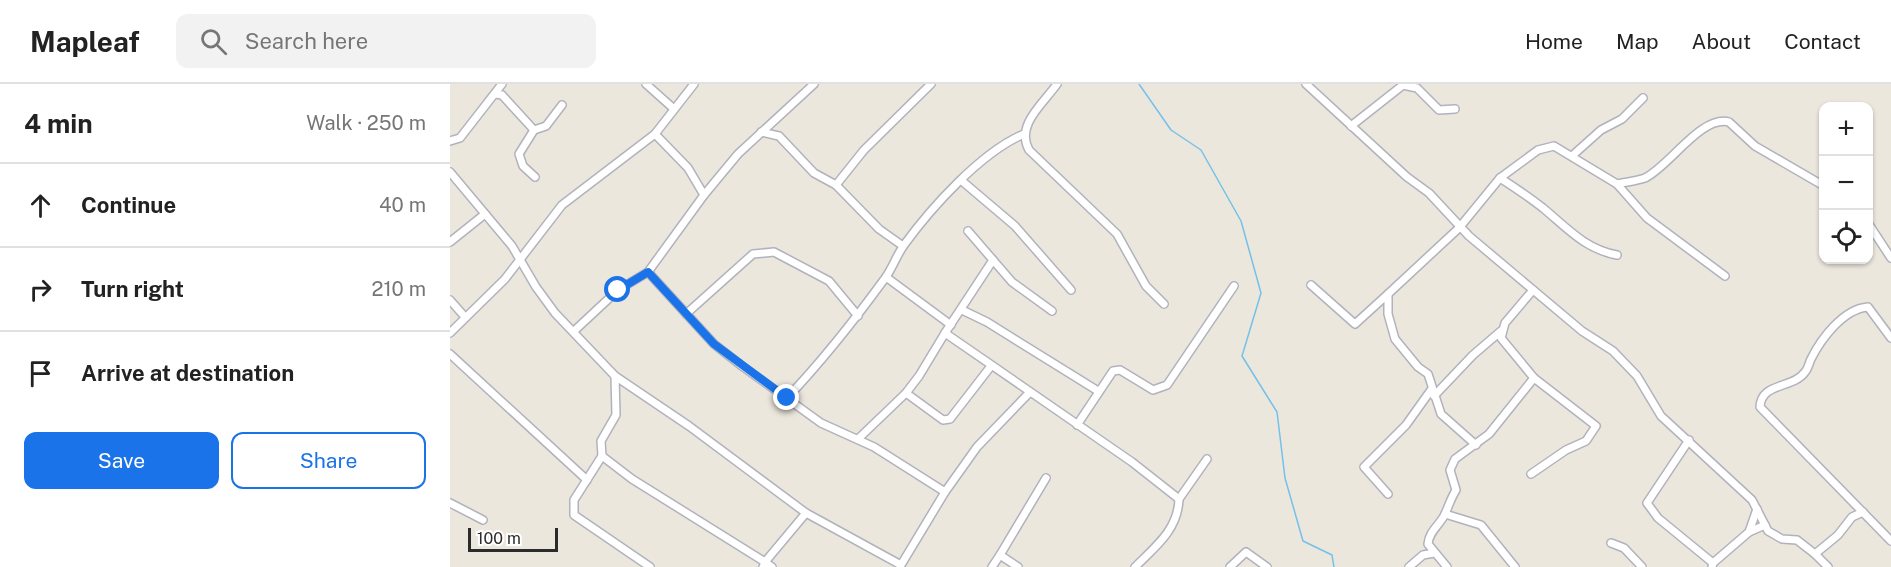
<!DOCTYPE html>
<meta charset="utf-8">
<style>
:root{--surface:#fff;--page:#f2f2f2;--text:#222;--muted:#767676;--line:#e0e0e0;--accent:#1a73e8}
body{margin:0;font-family:"Public Sans",sans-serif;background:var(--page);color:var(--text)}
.controls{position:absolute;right:18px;top:18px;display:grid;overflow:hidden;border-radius:12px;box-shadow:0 2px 4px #0004}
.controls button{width:54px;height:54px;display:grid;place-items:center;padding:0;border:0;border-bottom:2px solid var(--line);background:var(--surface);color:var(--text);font:30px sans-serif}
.scale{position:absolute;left:18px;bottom:15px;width:90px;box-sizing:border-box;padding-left:6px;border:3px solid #2b2b2b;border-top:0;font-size:16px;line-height:21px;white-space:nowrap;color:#2b2b2b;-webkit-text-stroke:4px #fff;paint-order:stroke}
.stop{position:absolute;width:18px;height:18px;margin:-14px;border:4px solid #1a73e8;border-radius:50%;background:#fff}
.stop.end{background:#1a73e8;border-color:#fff;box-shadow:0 2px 6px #0008}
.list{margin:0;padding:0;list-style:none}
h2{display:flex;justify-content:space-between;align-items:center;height:78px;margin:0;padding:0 24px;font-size:26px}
h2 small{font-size:20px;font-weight:400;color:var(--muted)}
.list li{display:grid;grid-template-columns:39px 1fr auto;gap:18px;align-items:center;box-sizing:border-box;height:84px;padding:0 24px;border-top:2px solid var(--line)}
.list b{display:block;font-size:22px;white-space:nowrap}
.list em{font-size:20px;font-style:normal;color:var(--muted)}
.actions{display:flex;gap:12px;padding:18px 24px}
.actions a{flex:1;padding:14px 0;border:2px solid var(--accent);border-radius:12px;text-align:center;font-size:21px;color:var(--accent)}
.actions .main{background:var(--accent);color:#fff}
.icon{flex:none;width:33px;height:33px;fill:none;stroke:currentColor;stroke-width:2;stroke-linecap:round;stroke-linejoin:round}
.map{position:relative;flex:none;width:1441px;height:483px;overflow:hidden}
header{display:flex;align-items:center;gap:36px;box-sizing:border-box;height:84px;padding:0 30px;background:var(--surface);border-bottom:2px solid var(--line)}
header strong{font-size:28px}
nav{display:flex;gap:33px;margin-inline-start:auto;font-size:21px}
.search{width:420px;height:54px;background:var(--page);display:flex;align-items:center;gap:15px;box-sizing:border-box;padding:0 21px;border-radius:12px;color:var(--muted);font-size:22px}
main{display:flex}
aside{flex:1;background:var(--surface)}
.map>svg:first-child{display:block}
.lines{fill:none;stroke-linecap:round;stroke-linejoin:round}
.stream{stroke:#73c1eb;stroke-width:1.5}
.minor-casing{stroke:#b1b2be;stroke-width:10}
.minor{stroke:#fff;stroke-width:7}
.route{stroke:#1a73e8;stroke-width:8}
</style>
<header>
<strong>Mapleaf</strong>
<div class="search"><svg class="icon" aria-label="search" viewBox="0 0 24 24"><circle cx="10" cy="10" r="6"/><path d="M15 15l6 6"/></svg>Search here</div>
<nav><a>Home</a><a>Map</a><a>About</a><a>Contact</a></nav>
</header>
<main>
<aside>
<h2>4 min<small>Walk · 250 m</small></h2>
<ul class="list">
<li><svg class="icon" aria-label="ahead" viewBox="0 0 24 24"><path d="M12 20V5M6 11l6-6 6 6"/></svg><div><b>Continue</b></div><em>40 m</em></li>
<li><svg class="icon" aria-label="right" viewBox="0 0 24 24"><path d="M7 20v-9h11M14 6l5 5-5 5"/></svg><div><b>Turn right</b></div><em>210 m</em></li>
<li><svg class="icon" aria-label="arrive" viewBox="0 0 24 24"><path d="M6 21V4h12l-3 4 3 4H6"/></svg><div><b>Arrive at destination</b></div></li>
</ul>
<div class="actions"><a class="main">Save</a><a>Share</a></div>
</aside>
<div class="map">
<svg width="1441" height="483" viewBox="0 0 1441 483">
<rect width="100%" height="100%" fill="#ece7dd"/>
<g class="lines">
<path class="stream" d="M 689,0 L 721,46 L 751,66 L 791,137 L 811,209 L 792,272 L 827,328 L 835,394 L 853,457 L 882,471 L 884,483"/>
<g class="minor-casing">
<g id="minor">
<path d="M 196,0 L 224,25"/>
<path d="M 607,0 C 594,19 565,41 579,66 L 667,150 L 696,202 L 714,220"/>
<path d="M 856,0 L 957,93 L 979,109 L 1019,152 L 1132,247 L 1163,267 L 1187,292 L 1211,332 L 1302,416 L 1318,447 L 1332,455 L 1347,456 L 1365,470 L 1388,451 L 1402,433 L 1413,428"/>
<path d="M 46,10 L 52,11 L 84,46 L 96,42 L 112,21"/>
<path d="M 901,42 L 953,1 L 967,4 L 989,26 L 1005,25"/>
<path d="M 84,46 L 69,70 L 73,82 L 85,93"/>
<path d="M 311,48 L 329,52 L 364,89 L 386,101 L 429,145 L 453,162"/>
<path d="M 205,50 L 238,84 L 254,111"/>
<path d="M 0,57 L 10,54 L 52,0"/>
<path d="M 1123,71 L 1151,46 L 1172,35 L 1193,14"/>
<path d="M 0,88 L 62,162 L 86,203 L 105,229 L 165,292 L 239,342 L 356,429 L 451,481 L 495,408 L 424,363 L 371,339 L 292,282 L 264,260 L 198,188 L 168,206 L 123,248"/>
<path d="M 1050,94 C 1064,103 1079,113 1093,124 C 1117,144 1135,165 1167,171"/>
<path d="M 512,97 L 565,142 L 621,206"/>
<path d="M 1167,100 L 1197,134 L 1275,192"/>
<path d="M 386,101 L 414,66 L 481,0"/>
<path d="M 1418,139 L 1441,174"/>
<path d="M 518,147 L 543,176"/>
<path d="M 0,158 L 35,130"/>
<path d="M 198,188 L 254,111 L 288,70 L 364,0"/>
<path d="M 436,193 L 501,241"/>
<path d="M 861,201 L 905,240 L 938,210"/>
<path d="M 0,216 L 15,233"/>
<path d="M 512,226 L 537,238 L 648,307"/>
<path d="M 236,230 L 303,170 L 324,168 L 379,197 L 408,232"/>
<path d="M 0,249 L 55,195 L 112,121 L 205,50 L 244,0"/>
<path d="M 495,249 L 543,176 L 562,198 L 602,227"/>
<path d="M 1441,254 L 1418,223 C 1393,225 1371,255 1361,275 C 1359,279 1358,285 1355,288 C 1343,305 1311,298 1310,323 L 1441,457"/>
<path d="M 0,270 L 137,396"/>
<path d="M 456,309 L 493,336 L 500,335 L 541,282"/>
<path d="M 984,312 L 1023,271 L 1051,247"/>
<path d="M 337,314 C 372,277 403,238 433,197 C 442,186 446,172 454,161 C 481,124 531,68 574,50"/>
<path d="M 627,341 L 663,287 L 670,286 L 703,306 L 717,301 L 784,202"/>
<path d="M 408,355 L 456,309 L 469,292 L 495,249 L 682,378 L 729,415 L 757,375"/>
<path d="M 1239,356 L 1197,419 L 1208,434 L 1263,479 L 1262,483"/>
<path d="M 1026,361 L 991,330 L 978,290 L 968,283 L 945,255 L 938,230 L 938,210 L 1009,144 L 1050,94 L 1088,66 L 1104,62 L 1167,100 C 1176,98 1186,97 1195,94 C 1220,82 1251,31 1279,38 L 1305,62 L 1374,102"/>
<path d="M 152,372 L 151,357 L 166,331 L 165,292"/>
<path d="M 1081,390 L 1116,366 L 1136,357 L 1146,342 L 1084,294 L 1051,254 L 1055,239 L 1083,206"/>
<path d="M 495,408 L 527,363 L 580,308"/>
<path d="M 938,410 L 914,383 L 956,341 L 981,306"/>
<path d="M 0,419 L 33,436"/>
<path d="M 995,430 L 1031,441 L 1065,483"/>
<path d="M 1299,448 L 1307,425"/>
<path d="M 1161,459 L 1174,464 L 1192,483"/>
<path d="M 1365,470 L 1378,483"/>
<path d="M 550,471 L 596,394"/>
<path d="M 1263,479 L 1299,448 L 1315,441"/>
<path d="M 200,483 L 124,431 L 124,416 L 152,372 L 182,395 L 315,478 L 313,483"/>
<path d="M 322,483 L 315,478 L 356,429"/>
<path d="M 542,483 L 550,471 L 568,483"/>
<path d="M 685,483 C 705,463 728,446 729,415"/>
<path d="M 780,483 L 796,468 L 817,483"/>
<path d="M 959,483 L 973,471 L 984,469"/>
<path d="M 997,483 L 978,460 C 979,447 990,441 995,430 C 999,421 1001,414 1006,406 L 1000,386 L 1005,375 L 1039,350 L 1084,294"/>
</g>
</g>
<use href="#minor" class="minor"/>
</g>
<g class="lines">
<path class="route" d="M 168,206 L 198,188 L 264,260 L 337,314"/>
</g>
</svg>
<div class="controls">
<button>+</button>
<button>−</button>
<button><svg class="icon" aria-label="locate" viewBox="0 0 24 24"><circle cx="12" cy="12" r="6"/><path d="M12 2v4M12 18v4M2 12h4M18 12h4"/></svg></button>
</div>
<div class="scale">100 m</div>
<div class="stop" style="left:168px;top:206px"></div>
<div class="stop end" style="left:337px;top:314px"></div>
</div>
</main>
